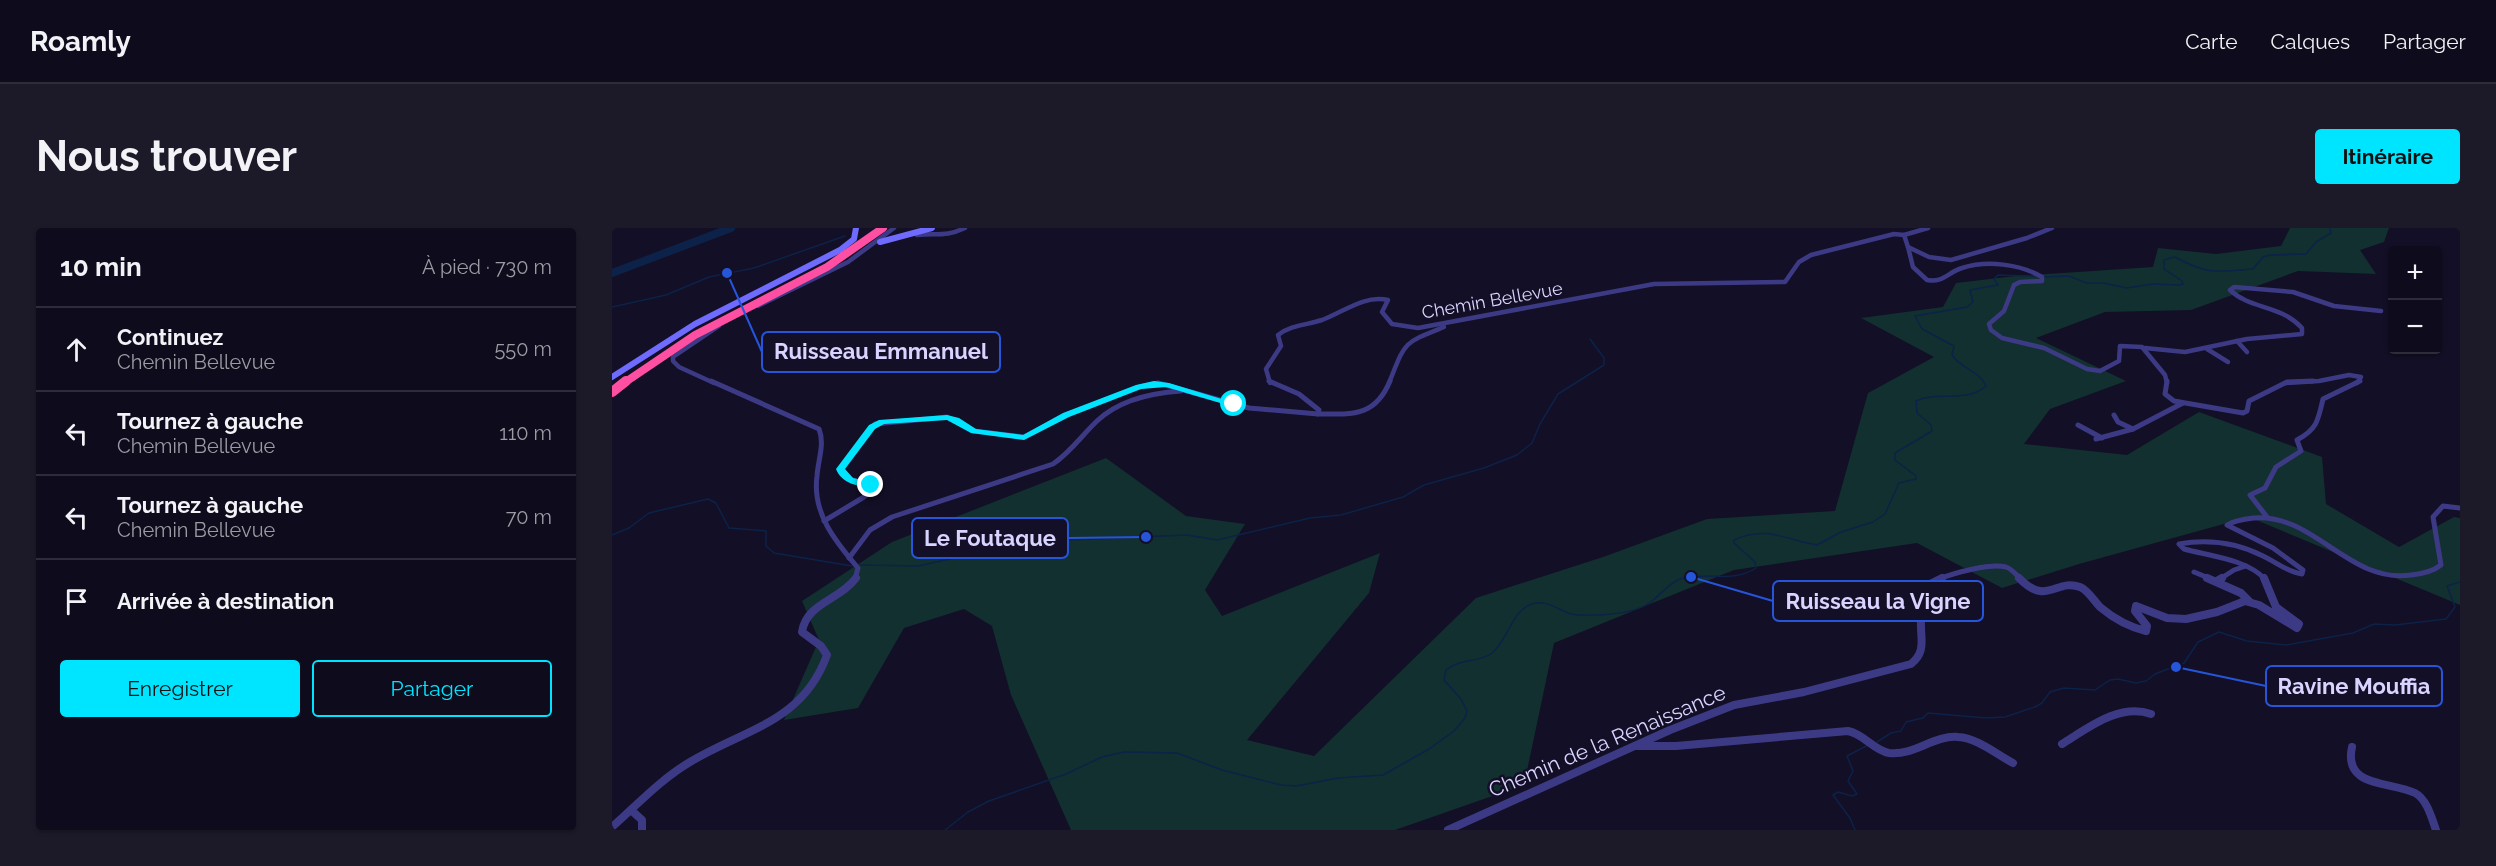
<!DOCTYPE html>
<html lang="fr">
<meta charset="utf-8">
<style>
:root{--surface:#0e0b1c;--page:#1c1929;--text:#f1f3f6;--muted:#9b9ba3;--line:#2e2b3b;--accent:#00e5ff}
body{margin:0;font-family:Raleway,sans-serif;background:var(--page);color:var(--text)}
.controls{position:absolute;right:18px;top:18px;display:grid;overflow:hidden;border-radius:6px;box-shadow:0 2px 4px #0004}
.controls button{width:54px;height:54px;display:grid;place-items:center;padding:0;border:0;border-bottom:2px solid var(--line);background:var(--surface);color:var(--text);font:30px sans-serif}
.stop{position:absolute;width:18px;height:18px;margin:-14px;border:4px solid #00e5ff;border-radius:50%;background:#fff}
.stop.end{background:#00e5ff;border-color:#fff;box-shadow:0 2px 6px #0008}
.list{margin:0;padding:0;list-style:none}
h2{display:flex;justify-content:space-between;align-items:center;height:78px;margin:0;padding:0 24px;font-size:26px}
h2 small{font-size:20px;font-weight:400;color:var(--muted)}
.list li{display:grid;grid-template-columns:39px 1fr auto;gap:18px;align-items:center;box-sizing:border-box;height:84px;padding:0 24px;border-top:2px solid var(--line)}
.list b{display:block;font-size:22px;white-space:nowrap}
.list p{margin:0;font-size:20px;white-space:nowrap;color:var(--muted)}
.list em{font-size:20px;font-style:normal;color:var(--muted)}
.actions{display:flex;gap:12px;padding:18px 24px}
.actions a{flex:1;padding:14px 0;border:2px solid var(--accent);border-radius:6px;text-align:center;font-size:21px;color:var(--accent)}
.actions .main{background:var(--accent);color:#111}
.icon{flex:none;width:33px;height:33px;fill:none;stroke:currentColor;stroke-width:2;stroke-linecap:round;stroke-linejoin:round}
.map{position:relative;flex:none;width:1848px;height:602px;overflow:hidden;border-radius:6px}
header{display:flex;align-items:center;gap:36px;box-sizing:border-box;height:84px;padding:0 30px;background:var(--surface);border-bottom:2px solid var(--line)}
header strong{font-size:28px}
nav{display:flex;gap:33px;margin-inline-start:auto;font-size:21px}
.intro{display:flex;align-items:center;justify-content:space-between;box-sizing:border-box;height:144px;padding:0 36px}
h1{margin:0;font-size:42px}
.button{padding:15px 27px;border-radius:6px;background:var(--accent);color:#111;font-size:21px;font-weight:700}
main{display:flex;gap:36px;padding:0 36px}
aside{flex:1;background:var(--surface);border-radius:6px;box-shadow:0 2px 4px #0004}
.map>svg:first-child{display:block}
.green{fill:#12302f}
.lines{fill:none;stroke-linecap:round;stroke-linejoin:round}
.stream{stroke:#0c2248;stroke-width:1.5}
.river{stroke:#0c2248;stroke-width:8}
.street-far2{stroke:#3d3a85;stroke-width:4.5}
.street-far1{stroke:#3d3a85;stroke-width:5}
.street{stroke:#3d3a85;stroke-width:8}
.secondary{stroke:#6f6bff;stroke-width:6}
.highway-far1{stroke:#ff4fa3;stroke-width:8}
.highway{stroke:#ff4fa3;stroke-width:10}
.route{fill:#00e5ff}
.labels{text-anchor:middle;dominant-baseline:central;stroke-width:5;stroke-linejoin:round;paint-order:stroke}
.far-street-label{font-size:18px;fill:#d9d4ff;stroke:#130f26}
.street-label{font-size:21px;fill:#d9d4ff;stroke:#130f26}
.leader{fill:none;stroke:#2655da;stroke-width:2}
.callout-dot{fill:#2655da;stroke:#130f26;stroke-width:2}
.callout{fill:#130f26;stroke:#2655da;stroke-width:2}
.callout-label{font-size:22px;text-anchor:middle;font-weight:bold;fill:#d9d4ff}
</style>
<header>
<strong>Roamly</strong>
<nav><a>Carte</a><a>Calques</a><a>Partager</a></nav>
</header>
<div class="intro"><h1>Nous trouver</h1><a class="button">Itinéraire</a></div>
<main>
<aside>
<h2>10 min<small>À pied · 730 m</small></h2>
<ul class="list">
<li><svg class="icon" aria-label="ahead" viewBox="0 0 24 24"><path d="M12 20V5M6 11l6-6 6 6"/></svg><div><b>Continuez</b><p>Chemin Bellevue</p></div><em>550 m</em></li>
<li><svg class="icon" aria-label="left" viewBox="0 0 24 24"><path d="M17 20v-9H6M10 6l-5 5 5 5"/></svg><div><b>Tournez à gauche</b><p>Chemin Bellevue</p></div><em>110 m</em></li>
<li><svg class="icon" aria-label="left" viewBox="0 0 24 24"><path d="M17 20v-9H6M10 6l-5 5 5 5"/></svg><div><b>Tournez à gauche</b><p>Chemin Bellevue</p></div><em>70 m</em></li>
<li><svg class="icon" aria-label="arrive" viewBox="0 0 24 24"><path d="M6 21V4h12l-3 4 3 4H6"/></svg><div><b>Arrivée à destination</b></div></li>
</ul>
<div class="actions"><a class="main">Enregistrer</a><a>Partager</a></div>
</aside>
<div class="map">
<svg width="1848" height="602" viewBox="0 0 1848 602">
<rect width="100%" height="100%" fill="#130f26"/>
<path class="green" d="M 1678,0 L 1777,0 L 1772,14 L 1748,22 L 1764,46 L 1686,43 L 1579,82 L 1493,84 L 1424,110 L 1514,153 L 1438,181 L 1412,216 L 1515,227 L 1587,184 L 1710,229 L 1714,276 L 1787,319 L 1842,289 L 1848,290 L 1848,377 L 1637,289 L 1467,336 L 1390,360 L 1305,315 L 1122,342 L 942,415 L 912,557 L 783,602 L 459,602 L 399,467 L 380,398 L 352,381 L 292,400 L 246,480 L 172,492 L 207,412 L 190,373 L 280,314 L 494,230 L 574,288 L 633,296 L 593,362 L 610,388 L 768,325 L 757,365 L 635,512 L 702,528 L 864,370 L 991,329 L 1095,291 L 1223,283 L 1256,165 L 1322,129 L 1249,90 L 1331,79 L 1344,55 L 1403,48 L 1541,39 L 1546,20 L 1604,26 L 1669,18 Z"/>
<g class="lines">
<g class="stream">
<path d="M 1431,49 L 1457,48 L 1475,55 L 1492,55 L 1514,60 L 1541,56 L 1568,57 L 1571,56 L 1570,53 L 1552,41 L 1552,32 L 1563,29 C 1595,47 1606,44 1641,41 L 1651,29 L 1658,27 L 1694,26 L 1704,14 L 1719,5 L 1718,0"/>
<path d="M 0,79 L 54,67 L 97,49 L 142,40 L 233,8"/>
<path d="M 0,307 L 17,300 L 37,285 L 96,271 L 104,275 L 117,300 L 154,303 L 154,318 L 162,325 L 240,338"/>
<path d="M 248,337 L 306,338 L 392,319 L 453,312 L 575,307 L 605,312 L 698,290 L 729,287 L 791,269 L 812,257 L 872,240 L 905,227 L 920,215 L 928,196 L 946,166 L 992,137 L 992,130 L 978,111"/>
<path d="M 1265,514 L 1279,505 L 1289,503 L 1294,494 L 1311,490 L 1316,485 L 1374,490 L 1393,489 L 1423,479 L 1430,475 L 1438,464 L 1452,460 L 1483,462 L 1498,452 L 1506,451 L 1524,455 L 1534,453 L 1543,446 L 1572,435 L 1586,414 L 1607,404 L 1635,413 L 1674,417 L 1741,405 L 1762,396 L 1783,397 L 1834,391 L 1843,379 L 1835,358 L 1848,354"/>
<path d="M 333,602 L 356,584 L 377,573 L 454,546 L 490,529 L 512,524 L 565,525 L 610,542 L 669,557 L 684,558 L 726,550 L 771,547 L 817,521 L 842,503 L 853,490 L 855,483 L 849,471 L 832,452 L 834,442 C 848,430 867,435 880,425 C 897,411 899,383 920,376 C 935,371 946,382 959,386 C 968,388 978,387 987,387 C 1004,386 1025,384 1039,374 C 1049,366 1056,356 1068,351 C 1094,343 1120,356 1144,340 L 1143,334 L 1122,315 L 1122,312 C 1154,297 1174,312 1205,317 L 1229,304 L 1261,294 L 1273,286 L 1287,255 L 1304,251 L 1304,248 L 1283,232 L 1283,225 L 1320,203 L 1319,197 L 1305,185 L 1304,173 C 1328,162 1353,176 1374,158 C 1367,142 1349,141 1340,127 L 1342,118 L 1310,101 L 1303,88 L 1355,79 L 1361,74 L 1358,62 L 1386,57 L 1382,51 L 1386,47 L 1423,48"/>
<path d="M 1243,602 L 1238,590 L 1221,567 L 1226,564 L 1240,568 L 1245,566 L 1236,553 L 1241,543 L 1235,528 L 1256,517"/>
</g>
<path class="river" d="M 0,45 L 119,0"/>
<g class="street-far2">
<path d="M 305,7 C 325,5 334,9 353,0"/>
<path d="M 1292,7 L 1316,0"/>
<path d="M 1296,19 L 1301,39 L 1315,52 C 1332,55 1336,44 1350,40 C 1375,32 1408,36 1430,49 L 1430,53 L 1408,54 L 1402,57 L 1392,83 L 1377,96 L 1379,102 L 1390,110 L 1432,120 L 1475,141 L 1488,143 L 1507,133 L 1508,118 L 1530,119 L 1553,147 L 1555,155"/>
<path d="M 146,78 L 236,34 L 282,0"/>
<path d="M 1625,113 L 1635,124"/>
<path d="M 1533,120 L 1573,124 L 1635,111 L 1690,106 L 1690,100 C 1668,76 1639,82 1618,62 L 1622,59 L 1681,64 L 1722,78 L 1769,83"/>
<path d="M 1595,121 L 1616,134"/>
<path d="M 102,155 L 67,139 L 61,133 L 61,129 L 107,98"/>
<path d="M 658,155 L 654,141 L 669,118 L 666,107 C 679,97 695,97 710,92 C 732,84 751,67 776,72 L 770,84 L 780,96 L 806,100 L 1042,56 L 1173,54 L 1187,34 L 1199,27 L 1282,6 L 1292,7 L 1296,19 L 1317,29 L 1339,32 L 1415,10 L 1440,0"/>
<path d="M 777,155 C 794,113 790,116 832,99"/>
<path d="M 1674,155 L 1707,153 L 1737,147 L 1749,149 L 1745,155"/>
</g>
<g class="street-far1">
<path d="M 99,153 L 207,201 C 213,216 206,232 205,248 C 200,285 223,313 246,340 L 243,351"/>
<path d="M 1555,153 L 1553,166 L 1562,173 L 1631,185 L 1635,183 L 1637,173 L 1675,154 L 1701,153"/>
<path d="M 706,186 C 741,186 763,189 778,153"/>
<path d="M 1502,187 L 1506,194 L 1521,201"/>
<path d="M 1466,197 L 1490,210"/>
<path d="M 1484,211 L 1521,201 L 1571,175"/>
<path d="M 1655,289 L 1638,267 L 1653,260 L 1664,239 L 1689,223 L 1685,212 C 1705,201 1706,193 1711,171 L 1748,153"/>
<path d="M 212,293 L 252,269 L 260,261 L 259,257 L 237,251 L 229,241 L 263,196 L 335,189 L 362,203 L 412,209 L 454,187 L 527,159 L 546,155 L 637,180 L 706,186 L 707,182 L 687,166 L 657,153"/>
<path d="M 237,330 L 258,302 L 280,289 L 441,236 C 459,224 470,207 485,193 C 507,172 539,165 569,163"/>
<path d="M 1582,344 L 1599,351"/>
<path d="M 1327,351 C 1342,345 1378,335 1394,339 C 1400,341 1404,347 1409,351"/>
<path d="M 1608,351 L 1622,342 L 1634,338"/>
<path d="M 1653,351 C 1634,331 1598,328 1572,321 L 1567,316 C 1596,311 1625,315 1651,328 C 1664,334 1675,344 1690,346 L 1691,342 L 1661,320 L 1615,297 C 1623,292 1633,291 1642,290 C 1702,285 1737,356 1799,347 C 1810,346 1820,344 1829,337 L 1821,289 L 1831,278 L 1848,280"/>
</g>
<g class="street">
<path d="M 1407,350 C 1435,379 1444,350 1468,359 C 1476,362 1482,373 1488,379 C 1501,390 1517,399 1534,403 L 1535,398 L 1523,383 L 1524,378 L 1555,390 L 1574,391 L 1605,384 L 1633,373 L 1647,377 L 1685,400 L 1687,396 L 1664,379 L 1652,350"/>
<path d="M 1595,350 L 1629,365 L 1637,373"/>
<path d="M 1605,353 L 1610,350"/>
<path d="M 1450,516 C 1476,500 1507,475 1539,486"/>
<path d="M 1025,518 L 1064,518 L 1236,503 C 1252,506 1261,522 1277,525 C 1302,528 1322,507 1346,509 C 1365,510 1384,526 1401,535"/>
<path d="M 1740,519 C 1731,560 1778,553 1803,565 C 1815,571 1820,591 1824,602"/>
<path d="M 19,582 L 30,592 L 30,602"/>
<path d="M 0,599 C 25,577 49,551 78,534 C 133,501 191,494 215,427 L 209,418 L 190,404 C 194,375 228,372 244,350"/>
<path d="M 836,602 L 1058,502 L 1122,477 L 1192,464 L 1299,436 C 1315,423 1308,410 1309,393 C 1310,382 1314,370 1316,360 L 1318,356 L 1330,350"/>
</g>
<g class="secondary">
<path d="M 268,14 L 320,0"/>
<path d="M 0,149 L 83,96 L 228,22 L 242,11 L 244,0"/>
</g>
<path class="highway-far1" d="M 12,155 L 83,107 L 215,39 L 271,0"/>
<path class="highway" d="M 0,164 L 14,153"/>
</g>
<path class="route" d="M 542,153 L 557,155 L 626,176 L 622,179 L 554,159 L 529,161 L 457,189 L 412,212 L 359,205 L 335,192 L 272,196 L 263,201 L 233,241 L 241,250 L 262,255 L 262,259 C 248,260 229,255 224,241 L 257,197 L 267,192 L 335,187 L 347,190 L 364,201 L 411,207 L 451,185 L 524,157 Z"/>
<g class="labels">
<g class="far-street-label">
<text transform="translate(880 72) rotate(-10)">Chemin Bellevue</text>
</g>
<g class="street-label">
<text transform="translate(995 513) rotate(-23)">Chemin de la Renaissance</text>
</g>
</g>
<path class="leader" d="M115 45L150 124M534 309L456 310M1079 349L1161 373M1564 439L1654 458"/>
<g class="callout-dot">
<circle cx="115" cy="45" r="6"/>
<circle cx="534" cy="309" r="6"/>
<circle cx="1079" cy="349" r="6"/>
<circle cx="1564" cy="439" r="6"/>
</g>
<g class="callout">
<rect x="150" y="104" width="238" height="40" rx="6"/>
<rect x="300" y="290" width="156" height="40" rx="6"/>
<rect x="1161" y="353" width="210" height="40" rx="6"/>
<rect x="1654" y="438" width="176" height="40" rx="6"/>
</g>
<g class="callout-label">
<text x="269" y="131">Ruisseau Emmanuel</text>
<text x="378" y="318">Le Foutaque</text>
<text x="1266" y="381">Ruisseau la Vigne</text>
<text x="1742" y="466">Ravine Mouffia</text>
</g>
</svg>
<div class="controls">
<button>+</button>
<button>−</button>
</div>
<div class="stop" style="left:622px;top:176px"></div>
<div class="stop end" style="left:259px;top:257px"></div>
</div>
</main>
